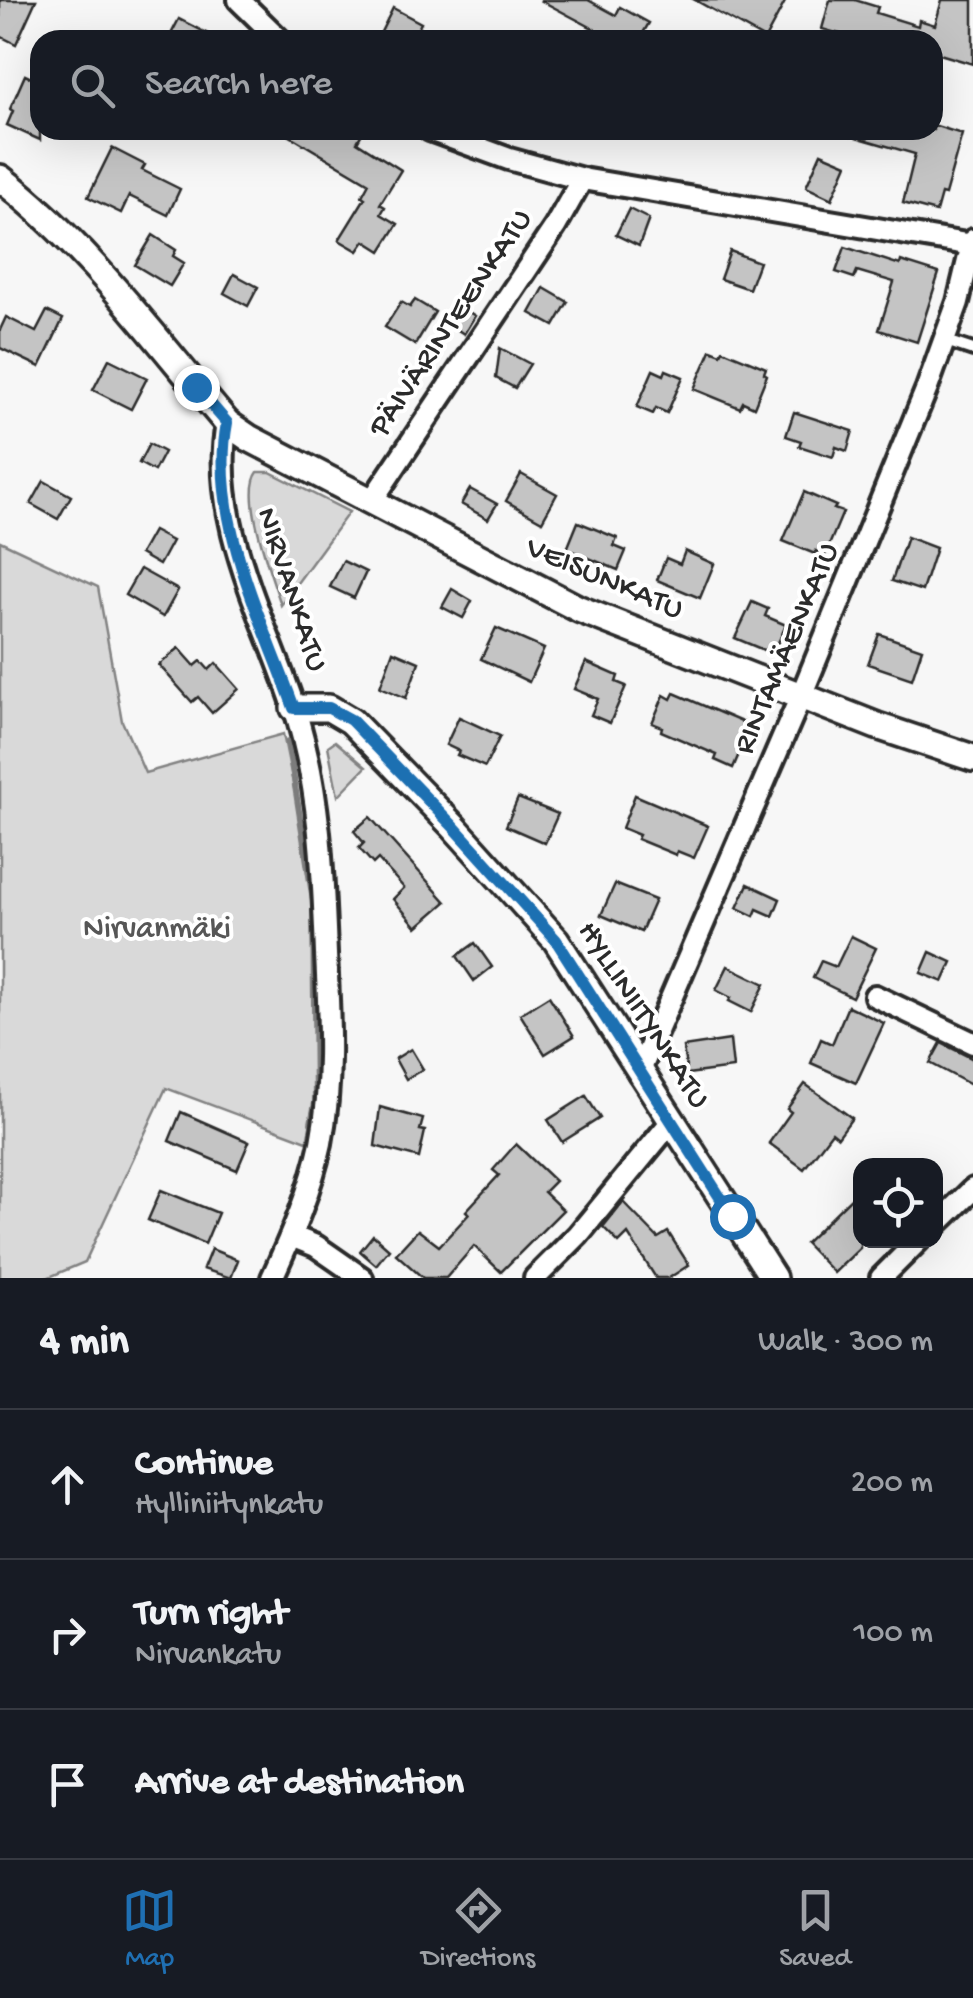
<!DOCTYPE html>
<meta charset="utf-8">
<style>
:root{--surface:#171b24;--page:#20242c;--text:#f1f3f6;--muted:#9ea1a6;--line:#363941;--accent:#1f6fb2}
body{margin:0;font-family:"Gochi Hand",sans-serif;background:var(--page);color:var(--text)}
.controls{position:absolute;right:30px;bottom:30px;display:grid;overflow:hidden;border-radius:20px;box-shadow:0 10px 40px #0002}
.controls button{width:90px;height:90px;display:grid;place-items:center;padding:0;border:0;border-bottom:2px solid var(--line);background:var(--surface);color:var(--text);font:50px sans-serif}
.stop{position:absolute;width:30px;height:30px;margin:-22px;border:8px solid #1f6fb2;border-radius:50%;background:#fff}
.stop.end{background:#1f6fb2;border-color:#fff;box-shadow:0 2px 10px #0008}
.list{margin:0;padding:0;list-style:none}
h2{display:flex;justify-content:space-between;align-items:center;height:130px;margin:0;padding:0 40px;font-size:42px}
h2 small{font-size:32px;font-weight:400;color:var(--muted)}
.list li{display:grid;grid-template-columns:65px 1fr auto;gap:30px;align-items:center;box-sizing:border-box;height:150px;padding:0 40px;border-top:2px solid var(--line)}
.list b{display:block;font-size:38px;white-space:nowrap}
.list p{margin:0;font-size:32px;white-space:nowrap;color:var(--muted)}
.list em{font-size:32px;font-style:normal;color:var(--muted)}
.icon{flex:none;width:55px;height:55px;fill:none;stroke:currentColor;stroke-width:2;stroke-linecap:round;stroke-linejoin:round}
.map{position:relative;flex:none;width:973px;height:1278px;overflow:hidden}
.search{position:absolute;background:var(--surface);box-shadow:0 10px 40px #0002;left:30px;right:30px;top:30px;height:110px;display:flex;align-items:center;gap:25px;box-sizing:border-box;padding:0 35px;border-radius:30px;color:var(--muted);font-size:38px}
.sheet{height:580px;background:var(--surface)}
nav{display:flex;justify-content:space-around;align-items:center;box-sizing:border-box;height:140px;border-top:2px solid var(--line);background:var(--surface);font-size:28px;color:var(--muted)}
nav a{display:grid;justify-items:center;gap:5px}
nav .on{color:var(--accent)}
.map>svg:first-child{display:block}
.green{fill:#d9d9d9;stroke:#828282;stroke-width:2.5}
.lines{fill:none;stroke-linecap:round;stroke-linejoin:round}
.stream{stroke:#7b7b7b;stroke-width:6}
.building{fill:#c4c4c4;stroke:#2b2b2b;stroke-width:2.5}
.service-casing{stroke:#2b2b2b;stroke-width:18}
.minor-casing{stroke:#2b2b2b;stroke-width:28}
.tertiary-casing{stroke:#2b2b2b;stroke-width:32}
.service{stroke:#fff;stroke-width:10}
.minor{stroke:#fff;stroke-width:20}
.tertiary{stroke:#fff;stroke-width:25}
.route{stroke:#1f6fb2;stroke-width:12}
.labels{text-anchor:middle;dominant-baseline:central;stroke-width:8;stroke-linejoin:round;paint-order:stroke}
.street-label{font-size:32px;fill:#2b2b2b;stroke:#fff}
.park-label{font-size:32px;fill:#565656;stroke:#fff}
</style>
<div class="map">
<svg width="973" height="1278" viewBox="0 0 973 1278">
<rect width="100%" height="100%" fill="#f7f7f7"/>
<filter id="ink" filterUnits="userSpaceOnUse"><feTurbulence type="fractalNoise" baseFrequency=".01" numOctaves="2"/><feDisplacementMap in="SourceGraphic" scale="20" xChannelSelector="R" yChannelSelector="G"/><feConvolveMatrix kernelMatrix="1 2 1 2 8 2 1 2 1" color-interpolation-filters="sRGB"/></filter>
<g filter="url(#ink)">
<g class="green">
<path d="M 258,472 L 270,472 L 349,512 L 281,605 C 272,577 240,495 258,472 Z"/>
<path d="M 0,541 L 98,587 L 122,721 L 145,773 L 283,734 L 313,882 L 319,1085 L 307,1141 L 166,1088 L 85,1262 L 47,1278 L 0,1278 Z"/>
<path d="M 335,741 L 366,767 L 338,796 L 328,746 Z"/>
</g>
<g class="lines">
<path class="stream" d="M 288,741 L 313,901 L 315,1103 L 311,1123"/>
</g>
<g class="building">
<path d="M 0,0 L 36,0 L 16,44 L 0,36 Z"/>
<path d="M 540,0 L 588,0 L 616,15 L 620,7 L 649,23 L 639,40 L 615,40 Z"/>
<path d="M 695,0 L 786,0 L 765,39 Z"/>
<path d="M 830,0 L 855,0 L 878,7 L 876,13 L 918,26 L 919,20 L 935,25 L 942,0 L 973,0 L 973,64 L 933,52 L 933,40 L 846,40 L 847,36 L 822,29 Z"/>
<path d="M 393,8 L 421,23 L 412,40 L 377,40 Z"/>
<path d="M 179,19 L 220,40 L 168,40 Z"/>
<path d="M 25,75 L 40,82 L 40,140 L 7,125 L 13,111 L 10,109 Z"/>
<path d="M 933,125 L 962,134 L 945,195 L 941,194 L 936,212 L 903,203 L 915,154 L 849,135 L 850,130 L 933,130 Z"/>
<path d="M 280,130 L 364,130 L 357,142 L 401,170 L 380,204 L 385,207 L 381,214 L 398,224 L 381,251 L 365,241 L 358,251 L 339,240 L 365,198 L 362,196 L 369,183 Z"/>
<path d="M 112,148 L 145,165 L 142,170 L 180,189 L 168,215 L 129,196 L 121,213 L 88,197 Z"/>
<path d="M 821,153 L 847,164 L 832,199 L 806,187 Z"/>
<path d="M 629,209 L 649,219 L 639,246 L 616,235 Z"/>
<path d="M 153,235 L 176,250 L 173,256 L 184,263 L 170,286 L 135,265 Z"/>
<path d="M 845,247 L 900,265 L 901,261 L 939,273 L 917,342 L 879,330 L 894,282 L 857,271 L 854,278 L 836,272 Z"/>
<path d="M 730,251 L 759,262 L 749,289 L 720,279 Z"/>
<path d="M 234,274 L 258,287 L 248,306 L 224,293 Z"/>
<path d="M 544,288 L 568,302 L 554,326 L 530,313 Z"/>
<path d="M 415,300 L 435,312 L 415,345 L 385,327 L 401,302 L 410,307 Z"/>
<path d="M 458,305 L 475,316 L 464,334 L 447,323 Z"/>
<path d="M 47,311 L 63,319 L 40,367 L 0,348 L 0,330 L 6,317 L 36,332 Z"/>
<path d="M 500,348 L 530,364 L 515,388 L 496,378 Z"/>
<path d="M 711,350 L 721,354 L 723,350 L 766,368 L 764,373 L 767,375 L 754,407 L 743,402 L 740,408 L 694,389 Z"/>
<path d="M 109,359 L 147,378 L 131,409 L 93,390 Z"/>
<path d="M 653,370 L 664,375 L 666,370 L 683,377 L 667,413 L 656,408 L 653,414 L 637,407 Z"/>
<path d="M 794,412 L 853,431 L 847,451 L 836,447 L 833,457 L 799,446 L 801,441 L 786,436 Z"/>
<path d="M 149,444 L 164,452 L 154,471 L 139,463 Z"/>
<path d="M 521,474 L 557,494 L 542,521 L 506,501 Z"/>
<path d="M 44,481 L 71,496 L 58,519 L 31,504 Z"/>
<path d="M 470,489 L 497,504 L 488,519 L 461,504 Z"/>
<path d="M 804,492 L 836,506 L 834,509 L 843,512 L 825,555 L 816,551 L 815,554 L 783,541 Z"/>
<path d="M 578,522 L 617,538 L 614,546 L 626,551 L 618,570 L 567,549 Z"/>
<path d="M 153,531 L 172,541 L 159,565 L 140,554 Z"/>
<path d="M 907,537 L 936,548 L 922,591 L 892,581 Z"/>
<path d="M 685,551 L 714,564 L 700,598 L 657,580 L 666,558 L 680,564 Z"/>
<path d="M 343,561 L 366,572 L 354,598 L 330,587 Z"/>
<path d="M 140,569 L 178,590 L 163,617 L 125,595 Z"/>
<path d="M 452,589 L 472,601 L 463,618 L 442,607 Z"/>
<path d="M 752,602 L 768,609 L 765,616 L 786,625 L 773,654 L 735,638 Z"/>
<path d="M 496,628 L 544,649 L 529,682 L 481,659 Z"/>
<path d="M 879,634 L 922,649 L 912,679 L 868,664 Z"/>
<path d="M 179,648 L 195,666 L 201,661 L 209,670 L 216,663 L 239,689 L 212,713 L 198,697 L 192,702 L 159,665 Z"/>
<path d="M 393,651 L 419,662 L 406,698 L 380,687 Z"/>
<path d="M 586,662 L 618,676 L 616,682 L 626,686 L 610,723 L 591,715 L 598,699 L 574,689 Z"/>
<path d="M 674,693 L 751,726 L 733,768 L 715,760 L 717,755 L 661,731 L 662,727 L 652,723 L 664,695 L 671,699 Z"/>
<path d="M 459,717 L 500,736 L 485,767 L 457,755 L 459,751 L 446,745 Z"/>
<path d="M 635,795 L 708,826 L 694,858 L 677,851 L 676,855 L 637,839 L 639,835 L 622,828 Z"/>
<path d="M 518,798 L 558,814 L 545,843 L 506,826 Z"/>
<path d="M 370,817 L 446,902 L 417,927 L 393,899 L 404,888 L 378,859 L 373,864 L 359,848 L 364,843 L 354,831 Z"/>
<path d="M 615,884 L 655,900 L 641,932 L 601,915 Z"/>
<path d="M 748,884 L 780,899 L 773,916 L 757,909 L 754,916 L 737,908 Z"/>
<path d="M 851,936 L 876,948 L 852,997 L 813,978 L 821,961 L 836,967 Z"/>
<path d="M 475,943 L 492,967 L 474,981 L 457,956 Z"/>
<path d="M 930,952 L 952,962 L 943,982 L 921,973 Z"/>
<path d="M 728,966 L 765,984 L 751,1012 L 729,1001 L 731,998 L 716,990 Z"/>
<path d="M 549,996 L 574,1036 L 545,1054 L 520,1014 Z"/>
<path d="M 848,1006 L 884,1023 L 856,1083 L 811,1063 L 821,1039 L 832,1044 Z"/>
<path d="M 730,1040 L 733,1068 L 687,1074 L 683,1047 Z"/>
<path d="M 941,1043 L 973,1059 L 973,1086 L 930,1063 Z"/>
<path d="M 411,1049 L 423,1069 L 406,1079 L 395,1059 Z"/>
<path d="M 805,1084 L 852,1118 L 838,1137 L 832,1132 L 804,1169 L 769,1143 L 791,1112 L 787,1109 Z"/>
<path d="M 586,1096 L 600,1118 L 562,1142 L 548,1120 Z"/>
<path d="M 380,1107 L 423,1119 L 420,1130 L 425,1131 L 419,1158 L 375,1146 Z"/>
<path d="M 181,1112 L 249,1142 L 237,1170 L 169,1141 Z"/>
<path d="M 516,1144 L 555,1181 L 544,1192 L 563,1210 L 501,1272 L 474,1246 L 446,1278 L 423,1278 L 396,1254 L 418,1230 L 439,1246 L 469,1214 L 466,1211 L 499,1175 L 493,1170 Z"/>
<path d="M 860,1189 L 860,1248 L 834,1273 L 805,1243 Z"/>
<path d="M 161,1190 L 218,1213 L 205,1244 L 148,1220 Z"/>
<path d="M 623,1202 L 658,1238 L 668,1232 L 689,1265 L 669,1278 L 656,1278 L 628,1234 L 619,1243 L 603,1227 Z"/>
<path d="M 373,1235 L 389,1249 L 376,1265 L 360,1251 Z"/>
<path d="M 211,1249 L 238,1260 L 231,1278 L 203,1269 Z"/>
</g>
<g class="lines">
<g class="service-casing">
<path id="service" d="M 946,341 L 973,350"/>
</g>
<g class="minor-casing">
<g id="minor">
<path d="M 239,0 L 280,40"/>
<path d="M 430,130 L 509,159 L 582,179 L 972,245"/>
<path d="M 227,423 C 209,520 265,618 294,707 C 320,787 323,871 326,954 C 329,1017 333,1081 321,1143 C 311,1190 292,1234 272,1278"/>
<path d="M 371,502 L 555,227 L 582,179"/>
<path d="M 875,996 L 973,1043"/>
<path d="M 639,1073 L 801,696 L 927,388 L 958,302 L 973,240"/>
<path d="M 936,1225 L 973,1189"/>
<path d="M 291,1236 L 316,1246 L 362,1278"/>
<path d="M 535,1278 L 578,1235 L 671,1122"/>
<path d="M 881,1278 L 919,1240"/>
</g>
</g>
<g class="tertiary-casing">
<g id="tertiary">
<path d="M 0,178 C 88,246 155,339 227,423 L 249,438 L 579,609 L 877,726 L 973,758"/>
<path d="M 294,708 L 329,708 L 351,721 L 454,827 L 556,940 L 773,1278"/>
</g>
</g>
<use href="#service" class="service"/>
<use href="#minor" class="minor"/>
<use href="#tertiary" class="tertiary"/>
</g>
</g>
<g class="lines" filter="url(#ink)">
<path class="route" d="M 196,387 L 227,423 C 209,519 263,620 294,708 L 329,708 L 351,720 L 454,827 L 556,940 L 732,1216"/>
</g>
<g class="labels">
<g class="street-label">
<text transform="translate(452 324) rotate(-56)">PÄIVÄRINTEENKATU</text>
<text transform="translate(604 580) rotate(23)">VEISUNKATU</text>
<text transform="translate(290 590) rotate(72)">NIRVANKATU</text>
<text transform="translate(788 649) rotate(-67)">RINTAMÄENKATU</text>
<text transform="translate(642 1016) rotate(57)">HYLLINIITYNKATU</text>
</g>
<g class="park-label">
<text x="157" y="930">Nirvanmäki</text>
</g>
</g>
</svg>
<div class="controls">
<button><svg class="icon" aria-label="locate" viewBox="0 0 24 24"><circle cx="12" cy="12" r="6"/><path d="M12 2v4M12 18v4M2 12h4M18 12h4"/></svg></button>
</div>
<div class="stop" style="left:732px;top:1216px"></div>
<div class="stop end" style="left:196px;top:387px"></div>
<div class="search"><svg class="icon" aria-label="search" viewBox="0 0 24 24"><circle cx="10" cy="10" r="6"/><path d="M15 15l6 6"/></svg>Search here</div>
</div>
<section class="sheet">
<h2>4 min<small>Walk · 300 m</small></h2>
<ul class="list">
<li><svg class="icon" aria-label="ahead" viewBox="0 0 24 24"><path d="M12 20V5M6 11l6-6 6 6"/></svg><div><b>Continue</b><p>Hylliniitynkatu</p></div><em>200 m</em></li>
<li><svg class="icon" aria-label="right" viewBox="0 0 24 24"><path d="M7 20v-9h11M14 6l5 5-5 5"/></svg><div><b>Turn right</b><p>Nirvankatu</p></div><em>100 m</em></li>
<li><svg class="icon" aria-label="arrive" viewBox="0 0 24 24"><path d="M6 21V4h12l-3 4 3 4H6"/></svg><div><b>Arrive at destination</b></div></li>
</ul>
</section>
<nav>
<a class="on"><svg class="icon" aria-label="map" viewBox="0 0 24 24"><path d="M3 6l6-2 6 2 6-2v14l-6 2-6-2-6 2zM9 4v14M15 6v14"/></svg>Map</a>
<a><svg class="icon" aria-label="directions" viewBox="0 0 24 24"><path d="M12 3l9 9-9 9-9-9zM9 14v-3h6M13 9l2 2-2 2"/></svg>Directions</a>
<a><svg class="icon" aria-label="saved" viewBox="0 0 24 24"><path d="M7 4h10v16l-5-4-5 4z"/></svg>Saved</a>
</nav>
